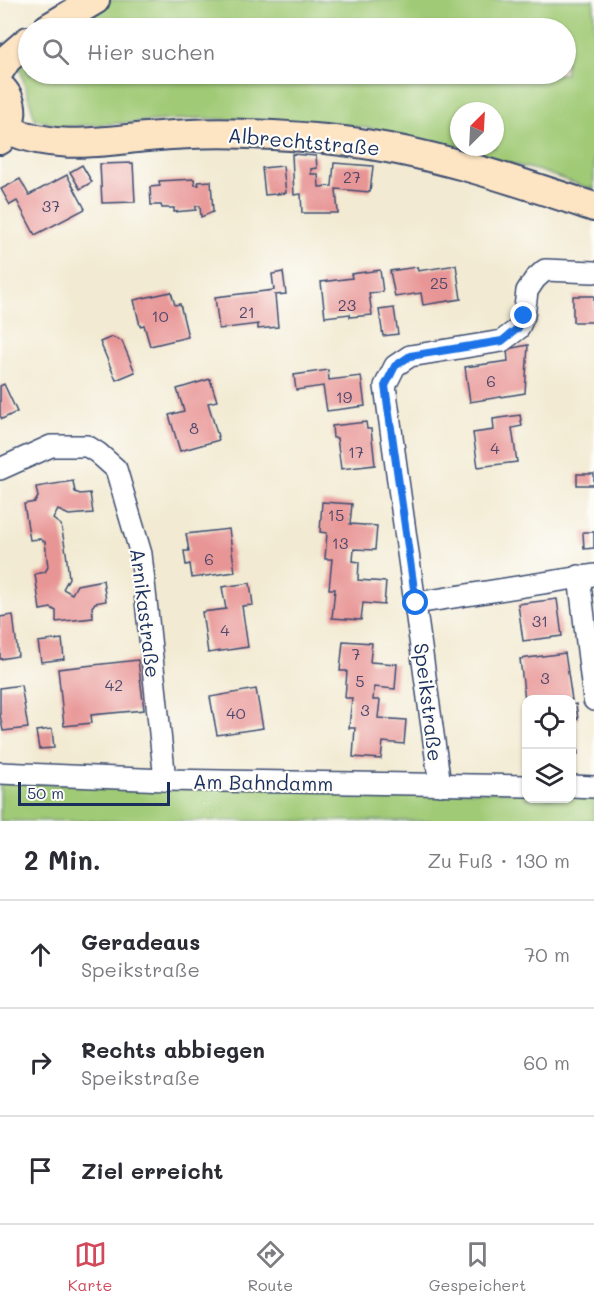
<!DOCTYPE html>
<html lang="de">
<meta charset="utf-8">
<style>
:root{--surface:#fff;--page:#f7f7f7;--text:#2b2b33;--muted:#7c7c81;--line:#e1e1e2;--accent:#d1495b}
body{margin:0;font-family:Mali,sans-serif;background:var(--page);color:var(--text)}
.controls{position:absolute;right:18px;bottom:18px;display:grid;overflow:hidden;border-radius:12px;box-shadow:0 2px 4px #0004}
.controls button{width:54px;height:54px;display:grid;place-items:center;padding:0;border:0;border-bottom:2px solid var(--line);background:var(--surface);color:var(--text);font:30px sans-serif}
.compass{position:absolute;left:450px;top:102px;width:54px;height:54px;border-radius:50%;background:var(--surface);box-shadow:0 2px 4px #0004;rotate:24deg}
.scale{position:absolute;left:18px;bottom:15px;width:152px;box-sizing:border-box;padding-left:6px;border:3px solid #1b2f5e;border-top:0;font-size:16px;line-height:21px;white-space:nowrap;color:#1b2f5e;-webkit-text-stroke:4px #fdfcf7;paint-order:stroke}
.stop{position:absolute;width:18px;height:18px;margin:-14px;border:4px solid #1a73e8;border-radius:50%;background:#fff}
.stop.end{background:#1a73e8;border-color:#fff;box-shadow:0 2px 6px #0008}
.list{margin:0;padding:0;list-style:none}
h2{display:flex;justify-content:space-between;align-items:center;height:78px;margin:0;padding:0 24px;font-size:26px}
h2 small{font-size:20px;font-weight:400;color:var(--muted)}
.list li{display:grid;grid-template-columns:39px 1fr auto;gap:18px;align-items:center;box-sizing:border-box;height:108px;padding:0 24px;border-top:2px solid var(--line)}
.list b{display:block;font-size:22px;white-space:nowrap}
.list p{margin:0;font-size:20px;white-space:nowrap;color:var(--muted)}
.list em{font-size:20px;font-style:normal;color:var(--muted)}
.icon{flex:none;width:33px;height:33px;fill:none;stroke:currentColor;stroke-width:2;stroke-linecap:round;stroke-linejoin:round}
.map{position:relative;flex:none;width:594px;height:821px;overflow:hidden}
.search{position:absolute;background:var(--surface);box-shadow:0 2px 4px #0004;left:18px;right:18px;top:18px;height:66px;display:flex;align-items:center;gap:15px;box-sizing:border-box;padding:0 21px;border-radius:33px;color:var(--muted);font-size:22px}
.sheet{height:402px;background:var(--surface)}
nav{display:flex;justify-content:space-around;align-items:center;box-sizing:border-box;height:84px;border-top:2px solid var(--line);background:var(--surface);font-size:16px;color:var(--muted)}
nav a{display:grid;justify-items:center;gap:3px}
nav .on{color:var(--accent)}
.map>svg:first-child{display:block}
.green{fill:#a0ca76;stroke:#5e7c6a;stroke-width:1.5;fill-rule:evenodd}
.building{fill:#e89595}
.lines{fill:none;stroke-linecap:round;stroke-linejoin:round}
.street-casing{stroke:#3b4b6f;stroke-width:24}
.secondary-casing{stroke:#3b4b6f;stroke-width:32}
.street{stroke:#fff;stroke-width:21}
.secondary{stroke:#fde5c4;stroke-width:28}
.route{stroke:#1a73e8;stroke-width:8}
.labels{text-anchor:middle;dominant-baseline:central;stroke-width:4.5;stroke-linejoin:round;paint-order:stroke}
.number-label{font-size:16px;fill:#4e486c}
.street-label{font-size:20px;fill:#1b2f5e;stroke:#fdfcf7}
</style>
<div class="map">
<svg width="594" height="821" viewBox="0 0 594 821">
<rect width="100%" height="100%" fill="#fdfcf7"/>
<filter id="ink" filterUnits="userSpaceOnUse"><feTurbulence type="fractalNoise" baseFrequency=".0167" numOctaves="2"/><feDisplacementMap in="SourceGraphic" scale="12" xChannelSelector="R" yChannelSelector="G"/><feConvolveMatrix kernelMatrix="1 2 1 2 8 2 1 2 1" color-interpolation-filters="sRGB"/></filter>
<filter id="wash" filterUnits="userSpaceOnUse"><feTurbulence type="fractalNoise" baseFrequency=".008" numOctaves="4" result="noise"/><feDisplacementMap in="SourceGraphic" scale="24" xChannelSelector="R" yChannelSelector="G"/><feGaussianBlur stdDeviation="1.35" result="paint"/><feColorMatrix in="noise" values="0 0 0 0 0 0 0 0 0 0 0 0 0 0 0 0 0 1.4 0 .05"/><feComposite in="paint" operator="in"/></filter>
<g filter="url(#wash)">
<rect width="100%" height="100%" fill="#f2ead2"/>
<g class="green">
<path d="M 110,0 L 594,0 L 594,190 L 540,171 L 369,128 L 200,118 L 62,127 L 35,119 L 17,59 L 28,51 L 28,74 L 566,74 L 566,28 L 65,28 ZM 459,111 L 495,111 L 495,147 L 459,147 Z"/>
<path d="M 0,783 L 526,792 L 526,798 L 572,798 L 572,793 L 594,793 L 594,821 L 0,821 Z"/>
</g>
<g id="blocks">
<g class="building">
<path d="M 292,154 L 316,156 L 317,168 L 311,169 L 311,174 L 318,174 L 319,187 L 332,186 L 334,163 L 373,166 L 370,192 L 336,189 L 338,213 L 302,213 L 301,194 L 294,195 Z"/>
<path d="M 133,163 L 135,202 L 102,203 L 100,164 Z"/>
<path d="M 82,165 L 92,182 L 80,189 L 70,172 Z"/>
<path d="M 283,166 L 286,193 L 265,195 L 262,168 Z"/>
<path d="M 67,175 L 85,209 L 35,235 L 17,201 L 10,205 L 1,189 L 20,179 L 29,195 Z"/>
<path d="M 194,179 L 195,185 L 199,185 L 198,182 L 211,181 L 213,212 L 201,217 L 200,206 L 196,206 L 196,210 L 174,212 L 174,208 L 162,208 L 161,205 L 151,205 L 150,187 L 160,186 L 159,181 Z"/>
<path d="M 456,265 L 461,299 L 423,305 L 421,293 L 395,297 L 390,271 L 417,267 L 418,271 Z"/>
<path d="M 380,270 L 383,292 L 369,293 L 372,315 L 350,317 L 350,314 L 325,317 L 321,282 L 352,278 L 351,274 Z"/>
<path d="M 283,272 L 286,294 L 275,295 L 278,327 L 258,329 L 258,324 L 219,329 L 215,297 L 274,290 L 272,274 Z"/>
<path d="M 171,292 L 175,305 L 180,304 L 188,337 L 150,346 L 144,325 L 140,326 L 134,300 Z"/>
<rect x="573" y="296" width="21" height="26"/>
<path d="M 394,308 L 398,334 L 383,336 L 379,310 Z"/>
<path d="M 112,337 L 122,341 L 135,372 L 116,380 L 100,342 Z"/>
<path d="M 528,345 L 525,393 L 470,402 L 465,367 L 508,361 L 507,349 Z"/>
<path d="M 328,370 L 329,380 L 361,376 L 365,406 L 327,411 L 323,386 L 296,390 L 294,375 Z"/>
<path d="M 210,379 L 217,401 L 208,403 L 219,440 L 180,451 L 169,415 L 184,411 L 177,389 Z"/>
<path d="M 4,384 L 17,412 L 2,419 L 0,416 L 0,386 Z"/>
<path d="M 520,415 L 522,426 L 512,428 L 517,462 L 478,467 L 473,433 L 494,430 L 493,419 Z"/>
<path d="M 366,422 L 367,429 L 371,429 L 375,465 L 341,469 L 337,438 L 333,438 L 332,426 Z"/>
<rect x="577" y="474" width="17" height="11"/>
<path d="M 73,481 L 75,492 L 80,494 L 90,493 L 93,513 L 69,515 L 58,510 L 53,519 L 61,525 L 66,552 L 69,578 L 63,589 L 72,594 L 77,585 L 103,580 L 106,601 L 95,603 L 92,607 L 93,618 L 56,622 L 56,611 L 51,608 L 40,610 L 35,574 L 45,572 L 48,567 L 45,542 L 40,539 L 30,540 L 24,504 L 35,502 L 38,497 L 36,487 Z"/>
<path d="M 322,502 L 352,504 L 350,524 L 377,526 L 375,550 L 354,549 L 353,561 L 359,562 L 358,580 L 386,582 L 384,605 L 363,603 L 361,620 L 332,618 L 335,589 L 329,589 L 332,559 L 325,559 L 327,533 L 320,532 Z"/>
<path d="M 229,529 L 235,572 L 192,578 L 190,564 L 186,565 L 184,551 L 189,551 L 186,534 Z"/>
<path d="M 583,532 L 594,532 L 594,548 L 584,549 Z"/>
<path d="M 250,583 L 253,605 L 242,606 L 248,647 L 208,653 L 202,612 L 226,609 L 222,587 Z"/>
<path d="M 557,599 L 562,636 L 523,641 L 518,604 Z"/>
<path d="M 13,615 L 18,656 L 0,659 L 0,617 Z"/>
<path d="M 62,639 L 64,659 L 41,662 L 38,642 Z"/>
<path d="M 343,641 L 372,643 L 370,662 L 397,664 L 395,689 L 374,687 L 373,700 L 380,700 L 378,718 L 406,720 L 404,744 L 383,742 L 381,759 L 353,757 L 355,728 L 349,728 L 352,698 L 345,698 L 347,671 L 340,671 Z"/>
<path d="M 565,653 L 572,700 L 525,700 L 520,659 Z"/>
<path d="M 138,660 L 144,710 L 91,715 L 92,723 L 64,726 L 58,669 Z"/>
<path d="M 21,685 L 28,728 L 3,731 L 0,715 L 0,688 Z"/>
<path d="M 256,689 L 263,728 L 217,735 L 210,697 Z"/>
<path d="M 576,704 L 578,719 L 574,720 L 578,754 L 572,754 L 572,705 Z"/>
<path d="M 52,729 L 54,748 L 39,749 L 36,731 Z"/>
</g>
</g>
</g>
<g filter="url(#ink)">
<use href="#blocks" fill-opacity="0" stroke="#3b4b6f" stroke-width="1.5"/>
<g class="lines">
<g class="street-casing">
<g id="street">
<path d="M 0,469 L 51,446 L 87,446 L 98,453 L 116,469 L 141,554 L 165,780"/>
<path d="M 579,576 L 594,700"/>
<path d="M 416,603 L 594,575"/>
<path d="M 0,773 L 165,780 L 526,786"/>
<path d="M 440,785 L 385,386 L 395,366 L 410,356 L 502,341 L 518,329 L 524,316 L 527,291 L 535,279 L 545,270 L 594,272"/>
<path d="M 572,786 L 594,787"/>
</g>
</g>
<g class="secondary-casing">
<g id="secondary">
<path d="M 48,28 L 95,0"/>
<path d="M 0,70 L 7,59 L 28,41"/>
<path d="M 0,87 C 17,103 13,124 0,140"/>
<path d="M 8,130 C 57,150 96,142 147,137 C 180,134 214,132 247,134 C 279,135 311,137 343,141 C 428,151 513,180 594,207"/>
</g>
</g>
<use href="#street" class="street"/>
<use href="#secondary" class="secondary"/>
</g>
</g>
<g class="lines" filter="url(#ink)">
<path class="route" d="M 416,603 L 385,386 L 395,366 L 410,356 L 502,341 L 518,328 L 524,316"/>
</g>
<g class="labels">
<g class="number-label">
<text x="352" y="176">27</text>
<text x="51" y="205">37</text>
<text x="439" y="282">25</text>
<text x="347" y="304">23</text>
<text x="247" y="311">21</text>
<text x="160" y="315">10</text>
<text x="491" y="380">6</text>
<text x="344" y="396">19</text>
<text x="194" y="427">8</text>
<text x="495" y="447">4</text>
<text x="356" y="451">17</text>
<text x="336" y="514">15</text>
<text x="340" y="542">13</text>
<text x="209" y="558">6</text>
<text x="540" y="620">31</text>
<text x="225" y="629">4</text>
<text x="356" y="653">7</text>
<text x="545" y="677">3</text>
<text x="360" y="680">5</text>
<text x="114" y="684">42</text>
<text x="365" y="709">3</text>
<text x="236" y="712">40</text>
</g>
<g class="street-label">
<text transform="translate(304 141) rotate(5)">Albrechtstraße</text>
<text transform="translate(146 613) rotate(83)">Arnikastraße</text>
<text transform="translate(429 702) rotate(83)">Speikstraße</text>
<text transform="translate(263 782) rotate(1)">Am Bahndamm</text>
</g>
</g>
</svg>
<div class="controls">
<button><svg class="icon" aria-label="locate" viewBox="0 0 24 24"><circle cx="12" cy="12" r="6"/><path d="M12 2v4M12 18v4M2 12h4M18 12h4"/></svg></button>
<button><svg class="icon" aria-label="layers" viewBox="0 0 24 24"><path d="M12 4l9 5-9 5-9-5zM3 14l9 5 9-5"/></svg></button>
</div>
<svg class="compass" viewBox="-18 -18 36 36"><path d="M0-13l5 13h-10z" fill="#e53935"/><path d="M0 13l5-13h-10z" fill="#7c7c81"/></svg>
<div class="scale">50 m</div>
<div class="stop" style="left:416px;top:603px"></div>
<div class="stop end" style="left:524px;top:316px"></div>
<div class="search"><svg class="icon" aria-label="search" viewBox="0 0 24 24"><circle cx="10" cy="10" r="6"/><path d="M15 15l6 6"/></svg>Hier suchen</div>
</div>
<section class="sheet">
<h2>2 Min.<small>Zu Fuß · 130 m</small></h2>
<ul class="list">
<li><svg class="icon" aria-label="ahead" viewBox="0 0 24 24"><path d="M12 20V5M6 11l6-6 6 6"/></svg><div><b>Geradeaus</b><p>Speikstraße</p></div><em>70 m</em></li>
<li><svg class="icon" aria-label="right" viewBox="0 0 24 24"><path d="M7 20v-9h11M14 6l5 5-5 5"/></svg><div><b>Rechts abbiegen</b><p>Speikstraße</p></div><em>60 m</em></li>
<li><svg class="icon" aria-label="arrive" viewBox="0 0 24 24"><path d="M6 21V4h12l-3 4 3 4H6"/></svg><div><b>Ziel erreicht</b></div></li>
</ul>
</section>
<nav>
<a class="on"><svg class="icon" aria-label="map" viewBox="0 0 24 24"><path d="M3 6l6-2 6 2 6-2v14l-6 2-6-2-6 2zM9 4v14M15 6v14"/></svg>Karte</a>
<a><svg class="icon" aria-label="directions" viewBox="0 0 24 24"><path d="M12 3l9 9-9 9-9-9zM9 14v-3h6M13 9l2 2-2 2"/></svg>Route</a>
<a><svg class="icon" aria-label="saved" viewBox="0 0 24 24"><path d="M7 4h10v16l-5-4-5 4z"/></svg>Gespeichert</a>
</nav>
